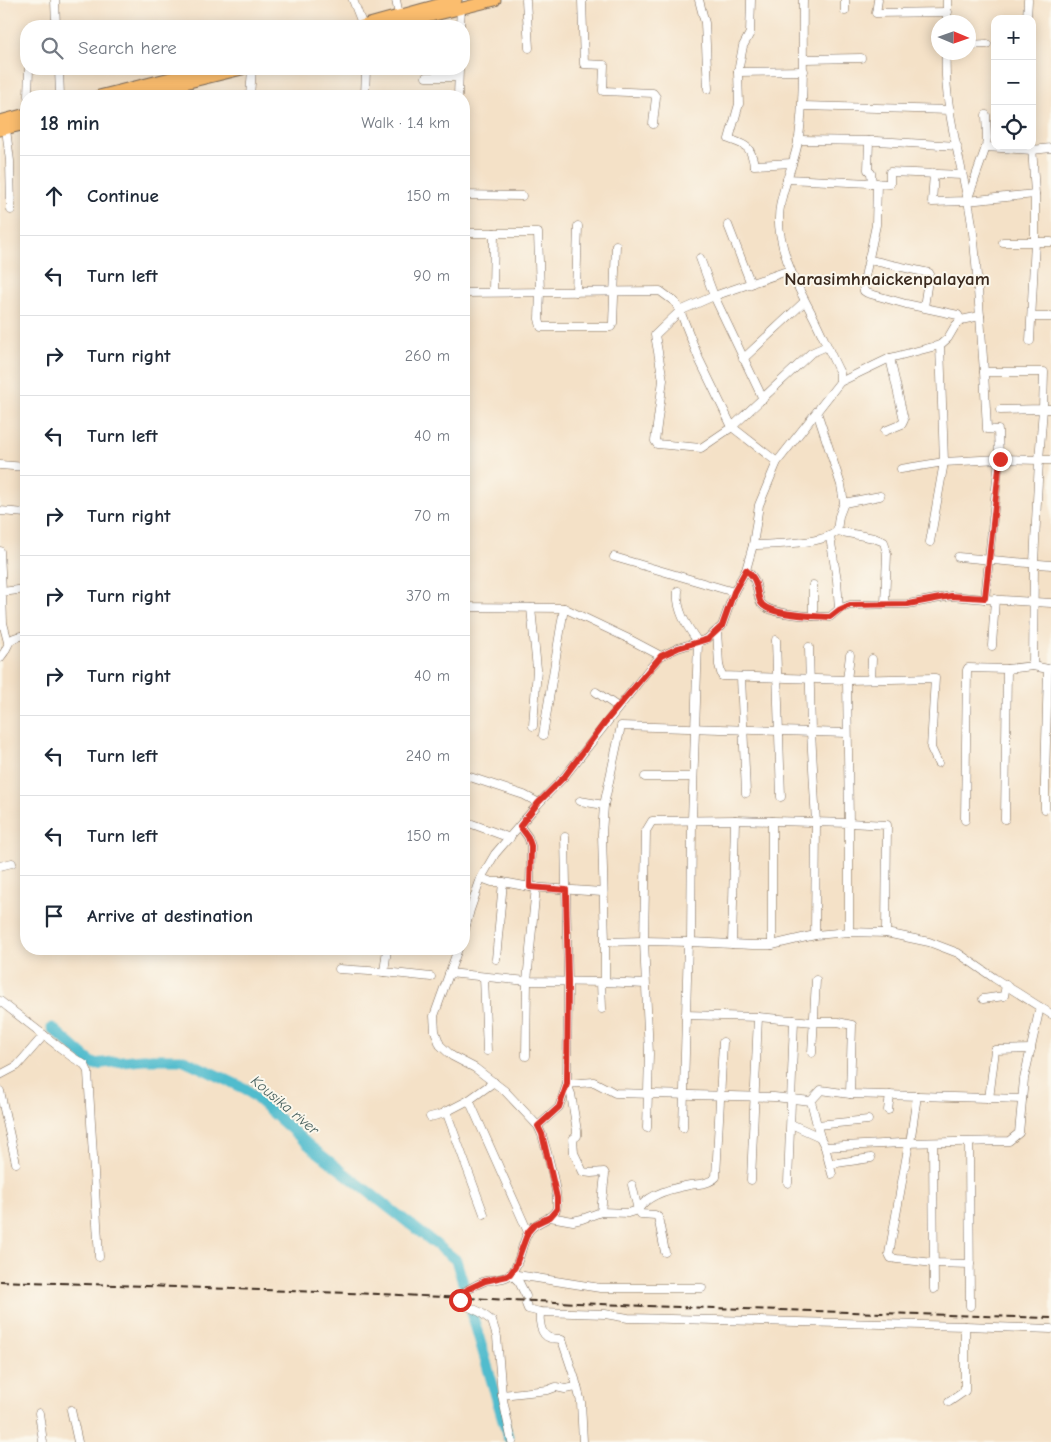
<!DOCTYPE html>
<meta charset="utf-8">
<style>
:root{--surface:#fff;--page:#f6f6f7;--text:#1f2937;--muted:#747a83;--line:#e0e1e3}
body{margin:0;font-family:"Comic Neue",sans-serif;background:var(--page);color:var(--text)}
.controls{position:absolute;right:15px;top:15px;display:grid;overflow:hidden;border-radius:10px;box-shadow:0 2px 12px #0003}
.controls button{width:45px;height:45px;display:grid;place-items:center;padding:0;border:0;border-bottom:1px solid var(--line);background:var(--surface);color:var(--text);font:25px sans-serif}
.compass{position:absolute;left:931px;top:15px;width:45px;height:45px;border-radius:50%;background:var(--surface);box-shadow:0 2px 12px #0003;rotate:92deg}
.stop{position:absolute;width:15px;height:15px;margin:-11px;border:4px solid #d93025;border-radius:50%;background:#fff}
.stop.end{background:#d93025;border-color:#fff;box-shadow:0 1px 5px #0008}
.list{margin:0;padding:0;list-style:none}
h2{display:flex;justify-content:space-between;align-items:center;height:65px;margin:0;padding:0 20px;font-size:21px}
h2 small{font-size:16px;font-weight:400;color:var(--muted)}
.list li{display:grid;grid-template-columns:32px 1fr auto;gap:15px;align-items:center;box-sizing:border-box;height:80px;padding:0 20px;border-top:1px solid var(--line)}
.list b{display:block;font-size:19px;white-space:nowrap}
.list em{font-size:16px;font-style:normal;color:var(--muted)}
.icon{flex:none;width:28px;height:28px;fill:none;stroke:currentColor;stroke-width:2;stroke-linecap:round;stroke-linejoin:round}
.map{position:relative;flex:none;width:1051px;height:1442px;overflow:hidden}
.search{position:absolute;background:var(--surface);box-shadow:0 2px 12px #0003;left:20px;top:20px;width:450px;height:55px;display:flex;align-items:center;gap:12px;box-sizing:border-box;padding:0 18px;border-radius:20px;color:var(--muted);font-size:19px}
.panel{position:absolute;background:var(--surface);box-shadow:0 2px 12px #0003;left:20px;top:90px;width:450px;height:865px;border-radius:20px}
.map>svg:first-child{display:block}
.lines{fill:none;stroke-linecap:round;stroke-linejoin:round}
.river{stroke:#51bccd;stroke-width:11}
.minor-casing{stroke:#7c6a59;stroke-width:9}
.highway-casing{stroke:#7c6a59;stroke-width:13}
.minor{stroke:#fff;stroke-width:8}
.highway{stroke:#fbbd6e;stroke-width:11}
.rail{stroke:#3b2a1e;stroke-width:2;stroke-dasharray:8 4;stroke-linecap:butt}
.route{stroke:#d93025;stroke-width:6}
.labels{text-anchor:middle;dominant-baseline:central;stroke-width:4;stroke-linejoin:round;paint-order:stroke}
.water-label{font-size:15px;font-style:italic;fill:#435d5b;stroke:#fbf7ec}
.district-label{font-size:19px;font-weight:bold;fill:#3b2a1e;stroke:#fbf7ec}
</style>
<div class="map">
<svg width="1051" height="1442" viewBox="0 0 1051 1442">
<rect width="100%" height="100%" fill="#fbf7ec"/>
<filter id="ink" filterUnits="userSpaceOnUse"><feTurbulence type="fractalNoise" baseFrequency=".02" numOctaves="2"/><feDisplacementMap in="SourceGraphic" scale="10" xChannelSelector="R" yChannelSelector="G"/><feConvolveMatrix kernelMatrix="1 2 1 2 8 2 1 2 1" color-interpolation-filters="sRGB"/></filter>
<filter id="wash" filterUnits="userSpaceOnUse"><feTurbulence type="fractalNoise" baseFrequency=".0096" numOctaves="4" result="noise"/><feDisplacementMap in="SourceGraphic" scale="20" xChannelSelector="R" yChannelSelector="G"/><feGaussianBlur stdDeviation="1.12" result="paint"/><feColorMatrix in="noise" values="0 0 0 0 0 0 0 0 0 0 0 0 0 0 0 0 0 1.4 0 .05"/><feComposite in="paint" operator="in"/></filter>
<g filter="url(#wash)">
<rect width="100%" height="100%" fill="#f4e1c7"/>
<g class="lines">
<g class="river">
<path d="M 52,1028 L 93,1064 L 143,1059 L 182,1059 L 246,1089 L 311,1147 L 456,1260 L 463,1283"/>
<path d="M 472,1314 L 508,1437"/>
</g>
</g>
</g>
<g filter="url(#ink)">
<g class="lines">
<g class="minor-casing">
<g id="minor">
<path d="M 55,0 L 56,26"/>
<path d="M 353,0 L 363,26"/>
<path d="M 396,0 L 399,15"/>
<path d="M 526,0 L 529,48"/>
<path d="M 582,0 L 584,64 L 604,65 L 603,91 L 653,93 L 656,97 L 653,124"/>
<path d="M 699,0 L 705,23 L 708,89"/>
<path d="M 751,0 L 750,33 L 743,46 L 738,72 L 739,104 L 729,139 C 746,145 751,146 754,165 L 792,163"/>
<path d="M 878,0 L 876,13 L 948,12"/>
<path d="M 845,11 L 845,0"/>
<path d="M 1027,19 L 1028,0"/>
<path d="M 947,22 L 947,0"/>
<path d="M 460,26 L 461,8"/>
<path d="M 968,45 L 987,44"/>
<path d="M 804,59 L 861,58"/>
<path d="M 59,69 L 60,96"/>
<path d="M 738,72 L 804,71"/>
<path d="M 426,77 L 458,77"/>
<path d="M 28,96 L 29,69"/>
<path d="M 250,96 L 252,69"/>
<path d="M 365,96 L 366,69"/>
<path d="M 458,96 L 459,69"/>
<path d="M 803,106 L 950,110"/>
<path d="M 6,129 L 10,161 L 11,210"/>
<path d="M 798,140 L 877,141 L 957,146"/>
<path d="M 869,141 L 868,170 L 871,173 L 872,183"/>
<path d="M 986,147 L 1032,150 L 1051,148"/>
<path d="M 934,173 L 932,202 L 967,201 L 986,147 L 987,138 L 986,115"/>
<path d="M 787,179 L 890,184 L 890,172 L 962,175"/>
<path d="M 877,183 L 876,225 L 869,258 L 870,260 L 929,273 L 924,307"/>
<path d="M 464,195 L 522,196"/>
<path d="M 967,201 L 1035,194"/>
<path d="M 728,225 L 751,284"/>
<path d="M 464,233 L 538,233 L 540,291 L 539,319 L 541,327 L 611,327 L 613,323 L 616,245"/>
<path d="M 1003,242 L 1051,242"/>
<path d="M 700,258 L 714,296 L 763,399"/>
<path d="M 869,258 L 863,286 L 864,291 L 867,293 L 906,304 L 958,315 L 961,320"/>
<path d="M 493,292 L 494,233"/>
<path d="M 576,292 L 578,226"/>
<path d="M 464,293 L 660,291 L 675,302 L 680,311 L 714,296 L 790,270"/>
<path d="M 980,316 L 984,372 L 1044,372 L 1043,409 L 1000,410"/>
<path d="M 1032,317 L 1051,317"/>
<path d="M 1030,341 L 1035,242 L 1035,194 L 1032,146"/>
<path d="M 940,345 L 944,462 L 999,459 L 1039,460 L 1043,409 L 1051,409"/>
<path d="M 743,359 L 804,302"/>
<path d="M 840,382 L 890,358 L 940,345 L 948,338 L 955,326 L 961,320 L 980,316 C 977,282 976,246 970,212 C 961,160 943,106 946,52"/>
<path d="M 885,431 L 902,424 L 904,420 L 890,358"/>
<path d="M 777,462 L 732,427 L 699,359 L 680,311 L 655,335 L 663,380 L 655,441 L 657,444 L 701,448 L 732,427 L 811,353 L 827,346"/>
<path d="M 0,465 L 26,467"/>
<path d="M 901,469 L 944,462 L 930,542"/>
<path d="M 844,503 L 880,496"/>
<path d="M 0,511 L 26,513"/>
<path d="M 837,531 L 874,538 L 884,542 L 887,554 L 885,604"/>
<path d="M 830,537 L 837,580 L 839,609"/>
<path d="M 753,545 C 774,544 822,545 837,531 L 839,516 L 844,503 L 841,485 L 817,412"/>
<path d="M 0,551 L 2,592"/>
<path d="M 614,557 L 734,592"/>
<path d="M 958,557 L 1051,565"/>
<path d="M 746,570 C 759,581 755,587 760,601 C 765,616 815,616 830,617 L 839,609 L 850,605 L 908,604 L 951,596 L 985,599 L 999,459 L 998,430 L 987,429 L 984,372"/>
<path d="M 678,591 C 676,611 687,626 698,642 L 692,820 L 691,942 L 752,945 L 772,945 L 815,935 L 849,932 L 886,933 L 887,825 L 849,823 L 847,680 L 722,676 L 719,665 L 717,630"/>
<path d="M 985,599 L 1051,603"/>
<path d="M 464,607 L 564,608 L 627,638 L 661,656"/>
<path d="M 531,608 L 537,669 L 533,726"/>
<path d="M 813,616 L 813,585"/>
<path d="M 776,640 L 781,797"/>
<path d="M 8,642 L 3,623 L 2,592 L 26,589"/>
<path d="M 992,646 L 995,599"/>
<path d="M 809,647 L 811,732 L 816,823 L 815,935"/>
<path d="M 850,655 L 847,680 L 935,678 L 931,748 L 938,763"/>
<path d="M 0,658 C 13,644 2,639 26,635"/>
<path d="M 1033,666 L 1034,563 L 1039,460 L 1051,460"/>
<path d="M 741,677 L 746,793"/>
<path d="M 871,679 L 872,659"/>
<path d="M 596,692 L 618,707"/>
<path d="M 543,735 L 564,608"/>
<path d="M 464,775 L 524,795 L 539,803"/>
<path d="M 645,777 L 693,777"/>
<path d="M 580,801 L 604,805"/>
<path d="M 1045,809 L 1045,779 L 1048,669"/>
<path d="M 1005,819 L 1007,669"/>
<path d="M 965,820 L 967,670 L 968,668 L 1007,669 L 1033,666 L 1048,669 L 1051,668"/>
<path d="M 464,821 L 510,838"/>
<path d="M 772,821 L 772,945"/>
<path d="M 520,826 L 528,837 L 531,846 L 530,887"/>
<path d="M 0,866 L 12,863"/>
<path d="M 481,878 L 492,882 L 503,882 L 530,887 L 602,892"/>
<path d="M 464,933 L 470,910 L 481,878 L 495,854 L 539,803 L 565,776 L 649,669 L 661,656 L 678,648 L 707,639 L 722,626 L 734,592 L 746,570 L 753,545 L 759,505 L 777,462 L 840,382 L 840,373 C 830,354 822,333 812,314 C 798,288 785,263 780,233 C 774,199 794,170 799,137 C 805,91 802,46 803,0"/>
<path d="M 886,933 L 929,942 L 958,953 L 994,978 L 1051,1014"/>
<path d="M 691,942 L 644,941 L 605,942 L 602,834 L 604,805 L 621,726 L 847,733"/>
<path d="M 732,944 L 735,820"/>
<path d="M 458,949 L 434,1016 L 435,1031 L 440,1045 L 452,1056 L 475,1068 L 505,1091 L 538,1126 L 542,1135 C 546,1148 561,1200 556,1210 C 550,1221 536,1221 529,1231 C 521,1243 521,1263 511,1274 C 505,1280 492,1279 485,1281 C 475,1285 466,1290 459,1297 L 460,1300"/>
<path d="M 496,959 L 503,882"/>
<path d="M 339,969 L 384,972 L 431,977"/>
<path d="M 384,972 L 387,949"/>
<path d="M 449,973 L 527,981 L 605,982 L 605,942"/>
<path d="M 484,977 L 487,1051"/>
<path d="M 601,982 L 602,1009"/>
<path d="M 605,982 L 645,984"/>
<path d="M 983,999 L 1004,996 L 1006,985"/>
<path d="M 0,1001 L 72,1057 L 85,1065 L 88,1072 L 99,1257"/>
<path d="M 685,1015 L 758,1017 L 813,1022 L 838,1022 L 852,1025 L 850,1094 L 1022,1099"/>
<path d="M 812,1053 L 816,980"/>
<path d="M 526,1056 L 527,981 L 536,887"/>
<path d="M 0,1075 L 17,1066 L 44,1035"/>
<path d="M 494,1082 L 469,1100 L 528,1232"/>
<path d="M 567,1084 L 594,1082 L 615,1093 L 774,1097 L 811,1101 L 820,1137 L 825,1147 L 901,1143 L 1009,1141 L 1019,1133 L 1024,1079 L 1040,1007"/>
<path d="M 567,1084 L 571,1094 L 577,1131 L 577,1136 L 573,1139 L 574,1153 L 583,1172 L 591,1173 L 604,1172 L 605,1174 L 601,1212"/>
<path d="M 0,1091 L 16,1163"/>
<path d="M 989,1099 L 995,1050 L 1031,1049"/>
<path d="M 811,1101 L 821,1090 L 850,1094"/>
<path d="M 888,1110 L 890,1095"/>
<path d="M 446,1111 L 484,1214"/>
<path d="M 430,1117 L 442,1114 L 469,1100"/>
<path d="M 791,1124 L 820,1137"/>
<path d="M 817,1125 L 868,1120"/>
<path d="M 538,1126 L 559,1107 L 567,1084 L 568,982 L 565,837"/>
<path d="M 647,1128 L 649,1054 L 644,941 L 646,831 L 652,821 L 735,820 L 849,823 L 849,932"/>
<path d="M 683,1128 L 688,942"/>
<path d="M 909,1143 L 889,1254 L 891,1258 L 897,1259 L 934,1263 L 970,1264"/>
<path d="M 910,1143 L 917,1096"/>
<path d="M 933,1143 L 934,1289"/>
<path d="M 969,1143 L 970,1306"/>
<path d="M 825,1147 L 832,1174"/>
<path d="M 830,1164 L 871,1158"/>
<path d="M 751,1180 L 758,1017"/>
<path d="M 788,1183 L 794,1020"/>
<path d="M 632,1185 L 638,1210 L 641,1214 L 655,1215 L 658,1217 L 665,1252"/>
<path d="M 550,1217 L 573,1221 L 582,1219 L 601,1212 L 628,1213 L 638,1210 C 647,1194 673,1188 690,1185 C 699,1184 709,1184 716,1177 L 723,1042"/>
<path d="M 511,1274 L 519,1282 L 526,1296"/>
<path d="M 508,1275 L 511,1274 L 600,1288 L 702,1288"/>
<path d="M 465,1302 L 467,1306 L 480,1312 L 492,1321 L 497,1337 L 502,1395 L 512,1442"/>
<path d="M 526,1304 L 528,1309 L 540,1312 L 605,1314 L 628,1318 L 965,1326"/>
<path d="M 540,1312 C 539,1320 540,1335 550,1338 C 554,1339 558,1338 562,1340 L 575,1379 L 581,1402 L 583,1442"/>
<path d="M 502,1395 L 548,1390 L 556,1387 L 565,1389 L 577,1387"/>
<path d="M 949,1402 L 965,1391 L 965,1326 L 1051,1329"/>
<path d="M 71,1410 L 78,1442"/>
<path d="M 39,1413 L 43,1442"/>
</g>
</g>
<g class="highway-casing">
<g id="highway">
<path d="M 362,26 L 456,0"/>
<path d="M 390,26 L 495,0"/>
<path d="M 99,96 L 206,69"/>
<path d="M 132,96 L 242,69"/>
<path d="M 0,121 L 26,114"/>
<path d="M 0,130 L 26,124"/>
</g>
</g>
<use href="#minor" class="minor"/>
<use href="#highway" class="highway"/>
<path class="rail" d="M 0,1281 L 378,1294 L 645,1306 L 1051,1318"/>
</g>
</g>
<g class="lines" filter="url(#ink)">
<path class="route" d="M 460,1300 L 459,1297 L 468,1289 L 485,1281 L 507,1276 L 510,1274 L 515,1267 L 528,1232 L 535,1224 L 550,1217 L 557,1209 L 557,1198 L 542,1134 L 538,1126 L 559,1107 L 567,1084 L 568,982 L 566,890 L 530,887 L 531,846 L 528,837 L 520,826 L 538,803 L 565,776 L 605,722 L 661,656 L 678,648 L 708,639 L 722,626 L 734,592 L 746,570 C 759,581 755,586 760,601 C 765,616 815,616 830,617 L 839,610 L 850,605 L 908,604 L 951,596 L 985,598 L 1000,459"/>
</g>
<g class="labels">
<g class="water-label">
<text transform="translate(285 1105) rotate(40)">Kousika river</text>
</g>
<g class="district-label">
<text x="887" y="279">Narasimhnaickenpalayam</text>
</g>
</g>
</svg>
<div class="controls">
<button>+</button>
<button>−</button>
<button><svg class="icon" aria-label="locate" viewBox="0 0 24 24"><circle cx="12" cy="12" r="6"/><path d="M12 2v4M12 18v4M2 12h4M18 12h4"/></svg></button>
</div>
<svg class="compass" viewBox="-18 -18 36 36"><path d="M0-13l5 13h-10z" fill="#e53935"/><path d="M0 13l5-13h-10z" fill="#747a83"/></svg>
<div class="stop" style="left:460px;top:1300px"></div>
<div class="stop end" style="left:1000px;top:459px"></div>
<div class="search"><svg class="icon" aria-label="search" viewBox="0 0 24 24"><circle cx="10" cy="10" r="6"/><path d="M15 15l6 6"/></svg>Search here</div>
<section class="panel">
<h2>18 min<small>Walk · 1.4 km</small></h2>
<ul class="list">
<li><svg class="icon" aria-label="ahead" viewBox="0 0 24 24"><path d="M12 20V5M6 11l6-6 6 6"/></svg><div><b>Continue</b></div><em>150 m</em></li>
<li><svg class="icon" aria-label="left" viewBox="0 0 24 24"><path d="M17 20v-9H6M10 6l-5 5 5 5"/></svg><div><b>Turn left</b></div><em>90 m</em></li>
<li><svg class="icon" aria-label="right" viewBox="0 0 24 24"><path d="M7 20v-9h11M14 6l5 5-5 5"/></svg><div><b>Turn right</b></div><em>260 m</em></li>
<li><svg class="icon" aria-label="left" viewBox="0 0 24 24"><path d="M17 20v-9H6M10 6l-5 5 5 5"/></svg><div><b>Turn left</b></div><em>40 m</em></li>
<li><svg class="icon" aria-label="right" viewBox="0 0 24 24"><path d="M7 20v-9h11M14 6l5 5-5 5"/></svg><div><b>Turn right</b></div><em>70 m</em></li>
<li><svg class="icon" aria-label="right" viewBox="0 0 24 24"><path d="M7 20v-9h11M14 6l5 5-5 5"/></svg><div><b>Turn right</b></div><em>370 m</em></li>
<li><svg class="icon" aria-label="right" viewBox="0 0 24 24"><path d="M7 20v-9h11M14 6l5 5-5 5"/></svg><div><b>Turn right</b></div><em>40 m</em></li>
<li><svg class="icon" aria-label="left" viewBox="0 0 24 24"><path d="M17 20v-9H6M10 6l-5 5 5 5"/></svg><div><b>Turn left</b></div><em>240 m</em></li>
<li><svg class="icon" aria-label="left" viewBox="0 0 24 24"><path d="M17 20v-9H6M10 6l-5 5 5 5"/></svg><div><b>Turn left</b></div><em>150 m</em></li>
<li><svg class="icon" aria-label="arrive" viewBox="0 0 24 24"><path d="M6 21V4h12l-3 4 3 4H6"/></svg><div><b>Arrive at destination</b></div></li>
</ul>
</section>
</div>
